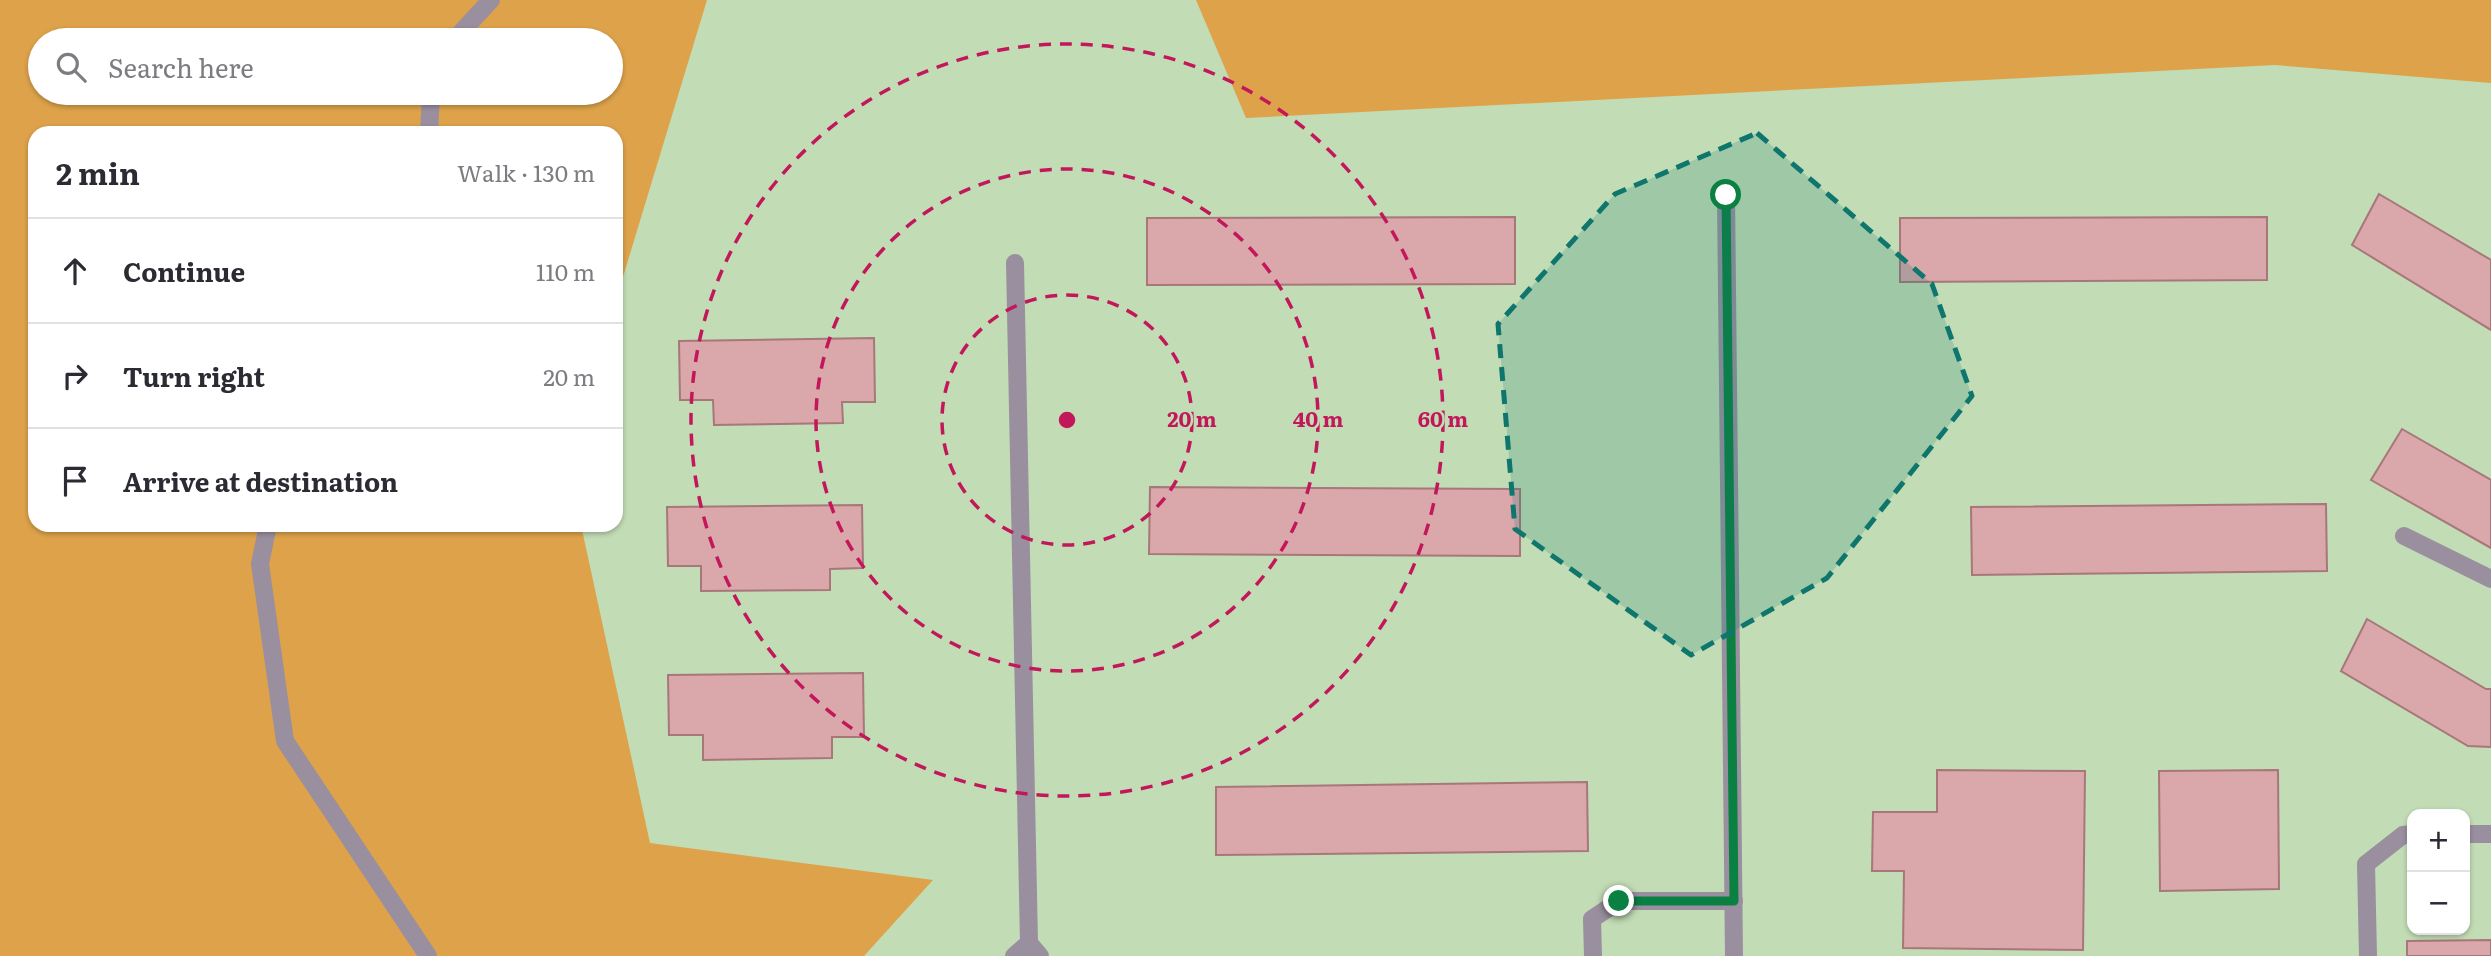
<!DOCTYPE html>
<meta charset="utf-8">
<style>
:root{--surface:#fff;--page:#f2f2f3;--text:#2b2b33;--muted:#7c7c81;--line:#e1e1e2}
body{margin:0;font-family:Literata,serif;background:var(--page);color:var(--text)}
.controls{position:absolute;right:21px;bottom:21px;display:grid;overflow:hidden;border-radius:14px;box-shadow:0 2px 5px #0004}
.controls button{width:63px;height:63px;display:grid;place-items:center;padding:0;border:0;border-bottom:2px solid var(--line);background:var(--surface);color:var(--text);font:35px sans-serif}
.stop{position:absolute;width:21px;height:21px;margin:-16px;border:5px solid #0b8043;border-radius:50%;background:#fff}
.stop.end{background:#0b8043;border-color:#fff;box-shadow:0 2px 7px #0008}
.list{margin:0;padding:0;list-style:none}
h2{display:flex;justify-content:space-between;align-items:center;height:91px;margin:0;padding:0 28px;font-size:30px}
h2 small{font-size:23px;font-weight:400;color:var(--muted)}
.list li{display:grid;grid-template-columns:46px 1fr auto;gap:21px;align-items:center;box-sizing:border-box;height:105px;padding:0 28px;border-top:2px solid var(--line)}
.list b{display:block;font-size:26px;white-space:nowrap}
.list em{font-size:23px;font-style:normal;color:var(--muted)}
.icon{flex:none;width:38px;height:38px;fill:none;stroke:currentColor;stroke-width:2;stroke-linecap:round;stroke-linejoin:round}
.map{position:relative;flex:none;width:2491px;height:956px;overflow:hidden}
.search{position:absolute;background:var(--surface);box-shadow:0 2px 5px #0004;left:28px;top:28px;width:595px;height:77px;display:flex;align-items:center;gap:18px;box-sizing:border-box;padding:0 24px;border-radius:38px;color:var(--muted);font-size:26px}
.panel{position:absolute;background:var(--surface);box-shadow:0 2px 5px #0004;left:28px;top:126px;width:595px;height:406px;border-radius:21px}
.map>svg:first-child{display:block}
.green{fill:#dea34a;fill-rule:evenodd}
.building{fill:#daa7aa;stroke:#a7777a;stroke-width:2}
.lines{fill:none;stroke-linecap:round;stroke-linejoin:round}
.lane{stroke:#9a8f9f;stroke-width:18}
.route{stroke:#0b8043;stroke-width:9}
.marked{fill:#0f766e;fill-opacity:0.2;stroke:#0f766e;stroke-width:5;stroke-dasharray:14 9;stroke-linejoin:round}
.ring{fill:none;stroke:#c2185b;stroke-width:3.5;stroke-dasharray:12 9}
.centre{fill:#c2185b;stroke:#c2dcb5;stroke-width:3.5}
.ring-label{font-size:21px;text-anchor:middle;font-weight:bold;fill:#c2185b;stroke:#c2dcb5;stroke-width:5;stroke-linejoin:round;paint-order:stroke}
</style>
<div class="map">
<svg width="2491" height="956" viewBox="0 0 2491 956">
<rect width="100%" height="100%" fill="#c2dcb5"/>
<g class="green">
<path d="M 0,0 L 707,0 L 616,300 L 616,133 L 35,133 L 35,525 L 581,525 L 650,843 L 933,880 L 864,956 L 0,956 ZM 40,40 L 611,40 L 611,93 L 40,93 Z"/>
<path d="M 1196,0 L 2491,0 L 2491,83 L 2275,65 L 1246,118 Z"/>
</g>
<g class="building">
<path d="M 2379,194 L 2491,260 L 2491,330 L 2352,245 Z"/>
<path d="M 1515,217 L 1515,284 L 1147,285 L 1147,218 Z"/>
<path d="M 2267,217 L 2267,280 L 1900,282 L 1900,218 Z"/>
<path d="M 874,338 L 875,402 L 842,402 L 843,423 L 714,425 L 713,400 L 680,400 L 679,341 Z"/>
<path d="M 2402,429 L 2491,480 L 2491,548 L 2371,480 Z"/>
<path d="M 1150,487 L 1520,489 L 1520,556 L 1149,554 Z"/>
<path d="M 2326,504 L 2327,571 L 1972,575 L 1971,507 Z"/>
<path d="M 862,505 L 863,568 L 830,569 L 830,590 L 701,591 L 701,566 L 668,566 L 667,507 Z"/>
<path d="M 2367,619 L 2486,689 L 2491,689 L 2491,747 L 2468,746 L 2341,671 Z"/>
<path d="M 863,673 L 864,737 L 832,737 L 832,758 L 703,760 L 703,735 L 669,735 L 668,675 Z"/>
<path d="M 1937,770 L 2085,771 L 2083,950 L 1903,948 L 1904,871 L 1872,871 L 1873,812 L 1937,812 Z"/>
<path d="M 2278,770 L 2279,889 L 2160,891 L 2159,771 Z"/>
<path d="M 1587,782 L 1588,851 L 1216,855 L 1216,787 Z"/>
<path d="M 2491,940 L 2491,956 L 2407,956 L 2407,941 Z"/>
</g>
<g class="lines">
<g class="lane">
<path d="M 454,40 L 491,0"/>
<path d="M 429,133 L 431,93"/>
<path d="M 1726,195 L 1734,956"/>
<path d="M 1015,263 L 1029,943"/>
<path d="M 268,525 L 260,564 L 285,741 L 428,956"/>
<path d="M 2404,536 L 2491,579"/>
<path d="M 2465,834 L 2491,834"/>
<path d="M 1014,956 L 1029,943 L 1040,956"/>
<path d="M 1593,956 L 1592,919 L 1619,901 L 1734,901"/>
<path d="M 2368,956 L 2366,864 L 2403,835 L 2412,834"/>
</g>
</g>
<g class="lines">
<path class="route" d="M 1619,901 L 1734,901 L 1726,195"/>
</g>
<path class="marked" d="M 1757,133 L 1932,284 L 1972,396 L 1827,578 L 1691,655 L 1515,529 L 1498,324 L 1615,194 Z"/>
<g class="ring">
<circle cx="1067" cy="420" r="125"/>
<circle cx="1067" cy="420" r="251"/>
<circle cx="1067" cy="420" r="376"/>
</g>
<circle cx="1067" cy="420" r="10" class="centre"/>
<g class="ring-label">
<text x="1192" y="427">20 m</text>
<text x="1318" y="427">40 m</text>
<text x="1443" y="427">60 m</text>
</g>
</svg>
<div class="controls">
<button>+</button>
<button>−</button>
</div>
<div class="stop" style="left:1726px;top:195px"></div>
<div class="stop end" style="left:1619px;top:901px"></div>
<div class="search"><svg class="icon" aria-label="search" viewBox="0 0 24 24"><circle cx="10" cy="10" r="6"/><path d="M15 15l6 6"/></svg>Search here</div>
<section class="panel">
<h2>2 min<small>Walk · 130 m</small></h2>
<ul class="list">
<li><svg class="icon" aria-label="ahead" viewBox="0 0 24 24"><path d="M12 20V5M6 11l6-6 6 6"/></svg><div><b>Continue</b></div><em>110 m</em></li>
<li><svg class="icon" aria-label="right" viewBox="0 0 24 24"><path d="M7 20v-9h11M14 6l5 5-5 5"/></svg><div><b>Turn right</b></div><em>20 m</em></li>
<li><svg class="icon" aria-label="arrive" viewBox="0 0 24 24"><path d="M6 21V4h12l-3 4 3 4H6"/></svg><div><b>Arrive at destination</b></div></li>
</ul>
</section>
</div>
